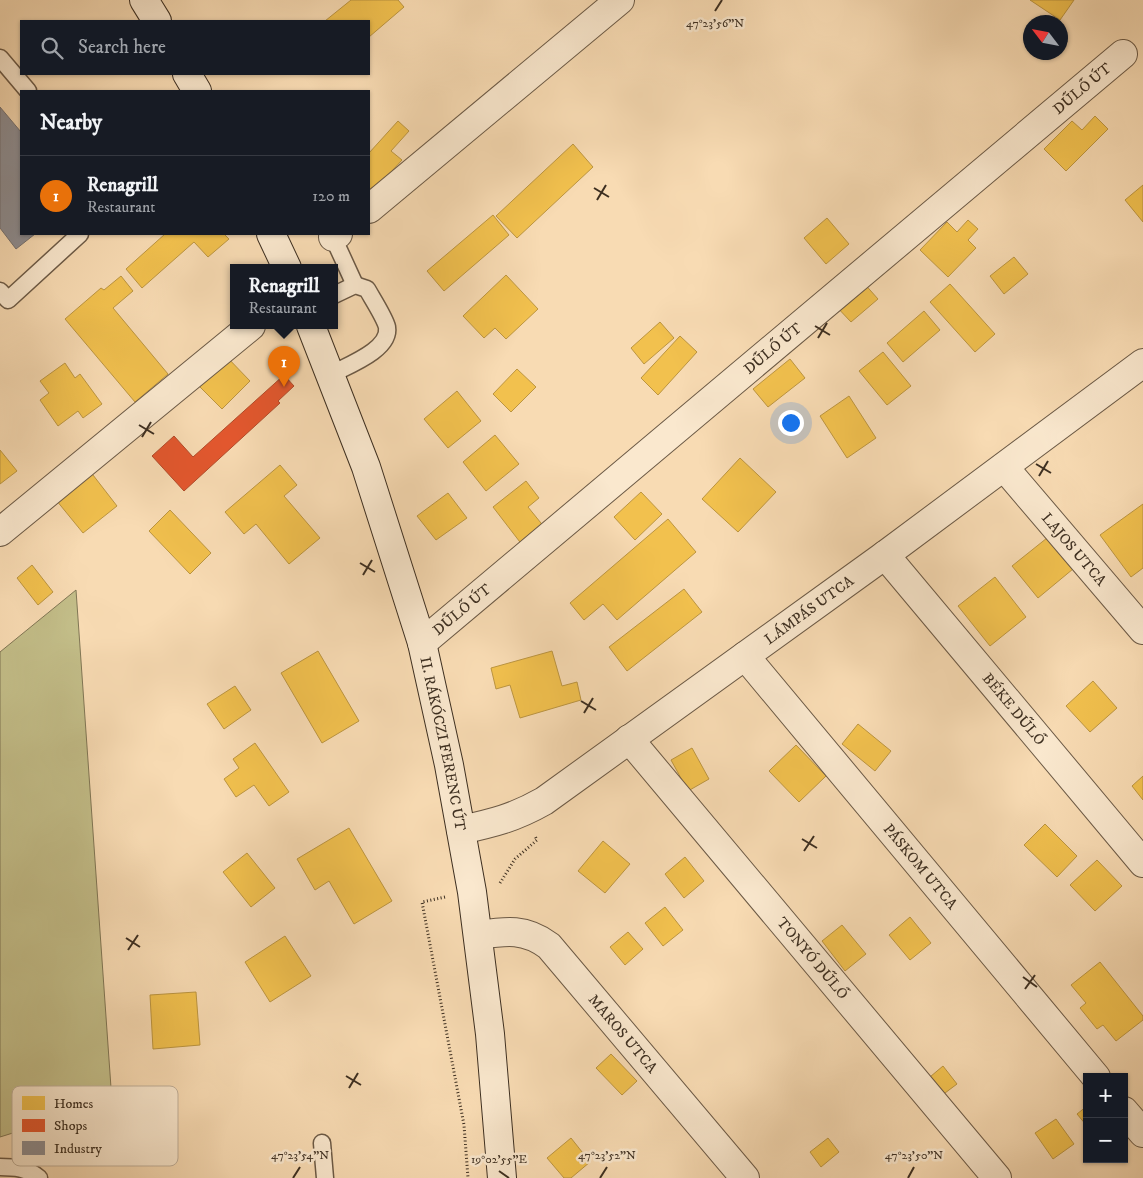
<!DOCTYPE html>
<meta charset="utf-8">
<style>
:root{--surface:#171b24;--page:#242831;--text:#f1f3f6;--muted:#9ea1a6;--line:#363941;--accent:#8c9099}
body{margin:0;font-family:"IM FELL DW Pica",serif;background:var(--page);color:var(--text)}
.controls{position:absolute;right:15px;bottom:15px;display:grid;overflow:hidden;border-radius:0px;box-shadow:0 1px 4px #0004}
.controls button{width:45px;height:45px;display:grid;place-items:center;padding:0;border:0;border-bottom:1px solid var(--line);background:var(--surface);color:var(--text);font:25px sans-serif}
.compass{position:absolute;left:1023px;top:15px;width:45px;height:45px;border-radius:50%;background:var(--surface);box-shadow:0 1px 4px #0004;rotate:302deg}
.you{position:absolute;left:790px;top:422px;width:18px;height:18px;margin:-12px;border:4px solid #fff;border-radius:50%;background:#1a73e8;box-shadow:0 0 0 8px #1a73e833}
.badge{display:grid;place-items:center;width:32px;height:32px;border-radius:50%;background:var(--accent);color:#fff;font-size:16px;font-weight:700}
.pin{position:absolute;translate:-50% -41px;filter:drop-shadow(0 1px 2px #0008)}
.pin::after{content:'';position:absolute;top:26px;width:18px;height:15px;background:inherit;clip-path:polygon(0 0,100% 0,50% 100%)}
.popup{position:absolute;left:230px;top:264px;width:108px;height:65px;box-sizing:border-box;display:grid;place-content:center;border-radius:0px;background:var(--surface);filter:drop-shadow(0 1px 4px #0005);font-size:16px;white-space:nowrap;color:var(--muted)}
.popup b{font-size:19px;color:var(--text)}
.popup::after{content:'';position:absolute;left:50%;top:100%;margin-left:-10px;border:10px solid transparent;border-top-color:var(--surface)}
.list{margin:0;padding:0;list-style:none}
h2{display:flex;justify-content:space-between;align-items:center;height:65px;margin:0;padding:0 20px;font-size:21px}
h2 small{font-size:16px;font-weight:400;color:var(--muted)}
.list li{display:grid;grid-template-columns:32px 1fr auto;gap:15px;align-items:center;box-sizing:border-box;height:80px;padding:0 20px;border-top:1px solid var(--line)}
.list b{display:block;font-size:19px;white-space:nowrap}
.list p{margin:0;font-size:16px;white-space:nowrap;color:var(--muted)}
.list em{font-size:16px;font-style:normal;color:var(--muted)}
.icon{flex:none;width:28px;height:28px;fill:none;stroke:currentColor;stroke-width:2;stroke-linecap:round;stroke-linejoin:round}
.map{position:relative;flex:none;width:1143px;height:1178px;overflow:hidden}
.search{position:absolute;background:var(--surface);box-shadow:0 1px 4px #0004;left:20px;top:20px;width:350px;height:55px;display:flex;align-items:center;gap:12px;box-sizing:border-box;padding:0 18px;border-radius:0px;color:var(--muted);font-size:19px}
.panel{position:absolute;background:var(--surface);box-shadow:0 1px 4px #0004;left:20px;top:90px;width:350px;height:145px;border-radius:0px}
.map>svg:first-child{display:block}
.green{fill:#c3be89;stroke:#807655}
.homes{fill:#f2c14e;stroke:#bc9540}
.shops{fill:#e4572e;stroke:#b24b2a}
.industry{fill:#8d8d92;stroke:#757170}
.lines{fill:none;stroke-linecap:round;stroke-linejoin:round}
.service-casing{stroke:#6c5a46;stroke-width:19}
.minor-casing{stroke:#6c5a46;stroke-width:30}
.secondary-casing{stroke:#3d2f21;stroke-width:30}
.path{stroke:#3d2f21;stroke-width:3;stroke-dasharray:1 2.5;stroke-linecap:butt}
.service{stroke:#fae8ce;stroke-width:16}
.minor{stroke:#fae8ce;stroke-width:28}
.secondary{stroke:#fae8ce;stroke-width:28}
.ticks{fill:none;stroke:#3d2f21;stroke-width:2}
.labels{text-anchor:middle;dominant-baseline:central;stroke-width:5;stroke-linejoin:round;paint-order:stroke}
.street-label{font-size:15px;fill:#3d2f21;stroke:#fae8ce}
.key{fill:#fae8ce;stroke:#c1b09a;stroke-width:1}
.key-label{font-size:14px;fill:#3d2f21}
.ticks-label{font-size:12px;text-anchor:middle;fill:#3d2f21;stroke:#fae8ce;stroke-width:5;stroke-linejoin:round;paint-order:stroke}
</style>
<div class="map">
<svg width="1143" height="1178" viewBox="0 0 1143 1178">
<rect width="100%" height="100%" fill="#f8dbb3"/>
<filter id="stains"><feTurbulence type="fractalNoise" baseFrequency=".004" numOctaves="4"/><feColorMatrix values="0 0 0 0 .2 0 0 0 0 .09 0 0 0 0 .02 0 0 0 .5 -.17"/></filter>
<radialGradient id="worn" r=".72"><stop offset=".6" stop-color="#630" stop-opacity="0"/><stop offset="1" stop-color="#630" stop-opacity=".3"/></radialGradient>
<path class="green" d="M 76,590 L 112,1102 L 0,1137 L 0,652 Z"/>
<g class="homes">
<path d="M 351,0 L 398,0 L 404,7 L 369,37 L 369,21 L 325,21 Z"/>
<path d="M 1030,0 L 1074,0 L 1060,20 Z"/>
<path d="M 1095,116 L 1108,129 L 1066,171 L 1044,149 L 1072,121 L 1082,130 Z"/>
<path d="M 398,121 L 409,131 L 391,151 L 402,160 L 369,196 L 369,153 Z"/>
<path d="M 573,144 L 593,167 L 517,238 L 496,216 Z"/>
<path d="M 1143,185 L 1143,222 L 1125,200 Z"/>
<path d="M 493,215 L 509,235 L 444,291 L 427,271 Z"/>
<path d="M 827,218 L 849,244 L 826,264 L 804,238 Z"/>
<path d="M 968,220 L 978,229 L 968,240 L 976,248 L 948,277 L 920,250 L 947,222 L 957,232 Z"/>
<path d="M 165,234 L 224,234 L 229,239 L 208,257 L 194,242 L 142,288 L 126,269 Z"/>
<path d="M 1014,257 L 1028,274 L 1004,294 L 990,276 Z"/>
<path d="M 506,275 L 538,309 L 506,339 L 495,328 L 484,338 L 463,316 Z"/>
<path d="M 121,276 L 133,291 L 113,308 L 168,374 L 135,402 L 65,319 L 101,288 L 104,290 Z"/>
<path d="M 862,281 L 878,299 L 851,322 L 834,304 Z"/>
<path d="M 950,284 L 995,334 L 975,352 L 930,302 Z"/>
<path d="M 924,311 L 940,330 L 903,362 L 887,343 Z"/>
<path d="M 660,322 L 674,338 L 644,364 L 631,348 Z"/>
<path d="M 680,336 L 697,352 L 658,395 L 641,378 Z"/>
<path d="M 883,352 L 911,386 L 887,405 L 859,371 Z"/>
<path d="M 224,354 L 250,381 L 222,409 L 196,383 Z"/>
<path d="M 790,359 L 805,378 L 768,407 L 753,389 Z"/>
<path d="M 65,363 L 75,378 L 80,374 L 102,404 L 83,418 L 78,411 L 58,426 L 40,400 L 49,393 L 40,381 Z"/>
<path d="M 517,369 L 536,387 L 511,412 L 493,394 Z"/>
<path d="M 457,391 L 481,421 L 448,448 L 424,419 Z"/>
<path d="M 849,396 L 876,438 L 847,458 L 820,416 Z"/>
<path d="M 495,435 L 519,464 L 486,491 L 463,462 Z"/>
<path d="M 0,450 L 17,471 L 0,484 Z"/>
<path d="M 740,458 L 776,492 L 738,532 L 702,499 Z"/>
<path d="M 280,465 L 297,485 L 284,496 L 320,538 L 289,564 L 256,524 L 244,534 L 225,512 Z"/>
<path d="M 86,466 L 117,506 L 83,533 L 52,495 Z"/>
<path d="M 526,481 L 539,498 L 528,507 L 545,528 L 523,546 L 493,507 Z"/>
<path d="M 641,492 L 662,514 L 635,540 L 614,517 Z"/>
<path d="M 448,493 L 467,518 L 436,540 L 417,516 Z"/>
<path d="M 1143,504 L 1143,568 L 1131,577 L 1100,535 Z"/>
<path d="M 170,510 L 211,553 L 190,574 L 149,531 Z"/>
<path d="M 668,519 L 696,552 L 617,620 L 603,604 L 584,620 L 570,603 Z"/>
<path d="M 1047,538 L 1073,569 L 1038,598 L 1012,566 Z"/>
<path d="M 32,565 L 53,592 L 38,605 L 17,578 Z"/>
<path d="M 995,577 L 1026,617 L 990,646 L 958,606 Z"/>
<path d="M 684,589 L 702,612 L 627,671 L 609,647 Z"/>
<path d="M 318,651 L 359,721 L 322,743 L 281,673 Z"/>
<path d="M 552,651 L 562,686 L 577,682 L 581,700 L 520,718 L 510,685 L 496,689 L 491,668 Z"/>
<path d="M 1093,681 L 1117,708 L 1090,732 L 1066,706 Z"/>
<path d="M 235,686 L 251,710 L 224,729 L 207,704 Z"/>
<path d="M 858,724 L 891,751 L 875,771 L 842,744 Z"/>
<path d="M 255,743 L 289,792 L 269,806 L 254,785 L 236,797 L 224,779 L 239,768 L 233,759 Z"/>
<path d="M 796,745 L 826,776 L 799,802 L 769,771 Z"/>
<path d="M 692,748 L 709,779 L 688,791 L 671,760 Z"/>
<path d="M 1143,776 L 1143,800 L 1132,786 Z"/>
<path d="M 1045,824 L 1077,856 L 1057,877 L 1024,845 Z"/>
<path d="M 349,828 L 392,901 L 354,924 L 329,881 L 315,890 L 297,859 Z"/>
<path d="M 603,841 L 630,864 L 605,893 L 578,871 Z"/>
<path d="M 247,853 L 275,888 L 251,907 L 223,872 Z"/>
<path d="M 685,857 L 704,881 L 684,898 L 665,874 Z"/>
<path d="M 1097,860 L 1122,886 L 1095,911 L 1070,885 Z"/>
<path d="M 665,907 L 683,930 L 663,946 L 645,923 Z"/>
<path d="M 910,917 L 931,943 L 910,960 L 889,935 Z"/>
<path d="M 842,925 L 866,954 L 845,971 L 822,941 Z"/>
<path d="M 628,932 L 643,949 L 625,965 L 610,947 Z"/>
<path d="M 285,936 L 311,976 L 270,1002 L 245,962 Z"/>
<path d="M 1100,962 L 1143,1016 L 1143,1020 L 1116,1041 L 1103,1025 L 1097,1029 L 1080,1008 L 1086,1003 L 1071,985 Z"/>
<path d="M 196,992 L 200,1045 L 153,1049 L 150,995 Z"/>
<path d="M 611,1054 L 637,1081 L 622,1095 L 596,1068 Z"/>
<path d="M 943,1066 L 957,1084 L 937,1099 L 924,1082 Z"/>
<path d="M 1087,1106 L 1087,1126 L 1077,1114 Z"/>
<path d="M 1056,1119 L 1074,1144 L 1053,1159 L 1035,1133 Z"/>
<path d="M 571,1138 L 590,1162 L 571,1178 L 564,1178 L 547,1158 Z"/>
<path d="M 828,1138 L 839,1152 L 821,1167 L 810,1152 Z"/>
</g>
<path class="shops" d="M 284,375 L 294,386 L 278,401 L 280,403 L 184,491 L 152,456 L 174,436 L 193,457 Z"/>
<path class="industry" d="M 0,107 L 21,132 L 21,234 L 35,234 L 16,249 L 0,228 Z"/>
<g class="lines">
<g class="service-casing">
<g id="service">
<path d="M 0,58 L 28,91"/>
<path d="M 333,237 L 355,285"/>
<path d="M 0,291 L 8,300 L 80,234"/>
<path d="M 330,375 C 346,366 391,350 387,327 C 385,318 372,298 367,289 L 355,285 L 334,295"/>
<path d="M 322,1143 L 325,1178"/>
<path d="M 0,1167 C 14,1167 28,1168 39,1178"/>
</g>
</g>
<g class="minor-casing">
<g id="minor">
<path d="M 369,209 L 620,0"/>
<path d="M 333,237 L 338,234"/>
<path id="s1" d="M 1004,467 L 1143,630"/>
<path d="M 0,532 L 251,326"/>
<path id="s2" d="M 885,555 L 1143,863"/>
<path id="s3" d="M 422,643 L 1123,54"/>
<path id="s4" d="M 745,656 L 1096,1077"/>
<path id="s5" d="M 629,739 L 997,1178"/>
<path id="s6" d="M 461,830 C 493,823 514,818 544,801 L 885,555 L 1143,363"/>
<path id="s7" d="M 478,935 C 506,931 525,928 549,946 L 745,1178"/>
<path d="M 1124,1111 L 1143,1133"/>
</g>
</g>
<g class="secondary-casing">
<g id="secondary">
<path d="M 144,0 L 157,21"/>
<path d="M 187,74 L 197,91"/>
<path d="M 271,234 L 287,268"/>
<path id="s8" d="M 311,326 L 366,467 L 422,643 L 449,765 L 472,892 L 490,1034 L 502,1178"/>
</g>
</g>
<g class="path">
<path d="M 500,883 L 515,859 L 537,840 L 535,836"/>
<path d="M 445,897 L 422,902 L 464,1125 L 468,1178"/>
</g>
<use href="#service" class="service"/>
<use href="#minor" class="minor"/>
<use href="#secondary" class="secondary"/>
</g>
<path class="ticks" d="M 715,11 L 722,0M 594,188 L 609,197M 597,200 L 606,185M 815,326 L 830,335M 818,338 L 827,323M 139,425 L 154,434M 142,437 L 151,422M 1036,464 L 1051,473M 1039,476 L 1048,461M 360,563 L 375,572M 363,575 L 372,560M 581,701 L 596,710M 584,713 L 593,698M 802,839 L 817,848M 804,851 L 814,836M 126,938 L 140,947M 128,950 L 138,935M 1023,977 L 1037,987M 1025,989 L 1035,975M 346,1076 L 361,1085M 349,1088 L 358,1073M 499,1171 L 509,1178M 293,1178 L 300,1167M 600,1178 L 607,1167M 908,1178 L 914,1167"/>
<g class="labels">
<g class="street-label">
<text stroke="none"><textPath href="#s3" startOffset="862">DŰLŐ ÚT</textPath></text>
<text stroke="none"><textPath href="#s3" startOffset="458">DŰLŐ ÚT</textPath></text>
<text stroke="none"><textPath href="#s1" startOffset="108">LAJOS UTCA</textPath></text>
<text stroke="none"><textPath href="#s3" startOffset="52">DŰLŐ ÚT</textPath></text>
<text stroke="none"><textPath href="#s6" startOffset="415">LÁMPÁS UTCA</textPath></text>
<text stroke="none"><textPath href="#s2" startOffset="201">BÉKE DŰLŐ</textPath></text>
<text stroke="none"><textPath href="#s8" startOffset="439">II. RÁKÓCZI FERENC ÚT</textPath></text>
<text stroke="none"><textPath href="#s4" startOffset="274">PÁSKOM UTCA</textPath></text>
<text stroke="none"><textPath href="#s5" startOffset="286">TONYÓ DŰLŐ</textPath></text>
<text stroke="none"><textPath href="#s7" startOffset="189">MAROS UTCA</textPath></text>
</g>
</g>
<rect x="12" y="1086" width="166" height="80" rx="8" class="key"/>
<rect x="22" y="1096" width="23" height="14" fill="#f2c14e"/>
<rect x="22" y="1119" width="23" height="13" fill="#e4572e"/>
<rect x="22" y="1141" width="23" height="14" fill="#8d8d92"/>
<g class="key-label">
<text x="54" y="1108">Homes</text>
<text x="54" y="1130">Shops</text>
<text x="54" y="1153">Industry</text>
</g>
<g class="ticks-label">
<text x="715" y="27">47°23'56"N</text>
<text x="300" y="1159">47°23'54"N</text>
<text x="607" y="1159">47°23'52"N</text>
<text x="914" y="1159">47°23'50"N</text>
<text x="499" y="1163">19°02'55"E</text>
</g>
<rect width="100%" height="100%" filter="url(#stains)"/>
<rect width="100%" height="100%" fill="url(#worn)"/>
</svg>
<div class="controls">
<button>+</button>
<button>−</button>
</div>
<svg class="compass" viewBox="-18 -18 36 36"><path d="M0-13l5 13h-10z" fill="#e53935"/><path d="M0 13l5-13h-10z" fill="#9ea1a6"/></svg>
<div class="you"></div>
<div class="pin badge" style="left:284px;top:387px;background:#e8710a">1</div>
<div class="popup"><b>Renagrill</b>Restaurant</div>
<div class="search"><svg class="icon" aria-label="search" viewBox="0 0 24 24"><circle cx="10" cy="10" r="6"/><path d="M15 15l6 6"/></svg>Search here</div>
<section class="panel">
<h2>Nearby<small></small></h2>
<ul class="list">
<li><span class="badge" style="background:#e8710a">1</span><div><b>Renagrill</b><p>Restaurant</p></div><em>120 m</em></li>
</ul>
</section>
</div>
